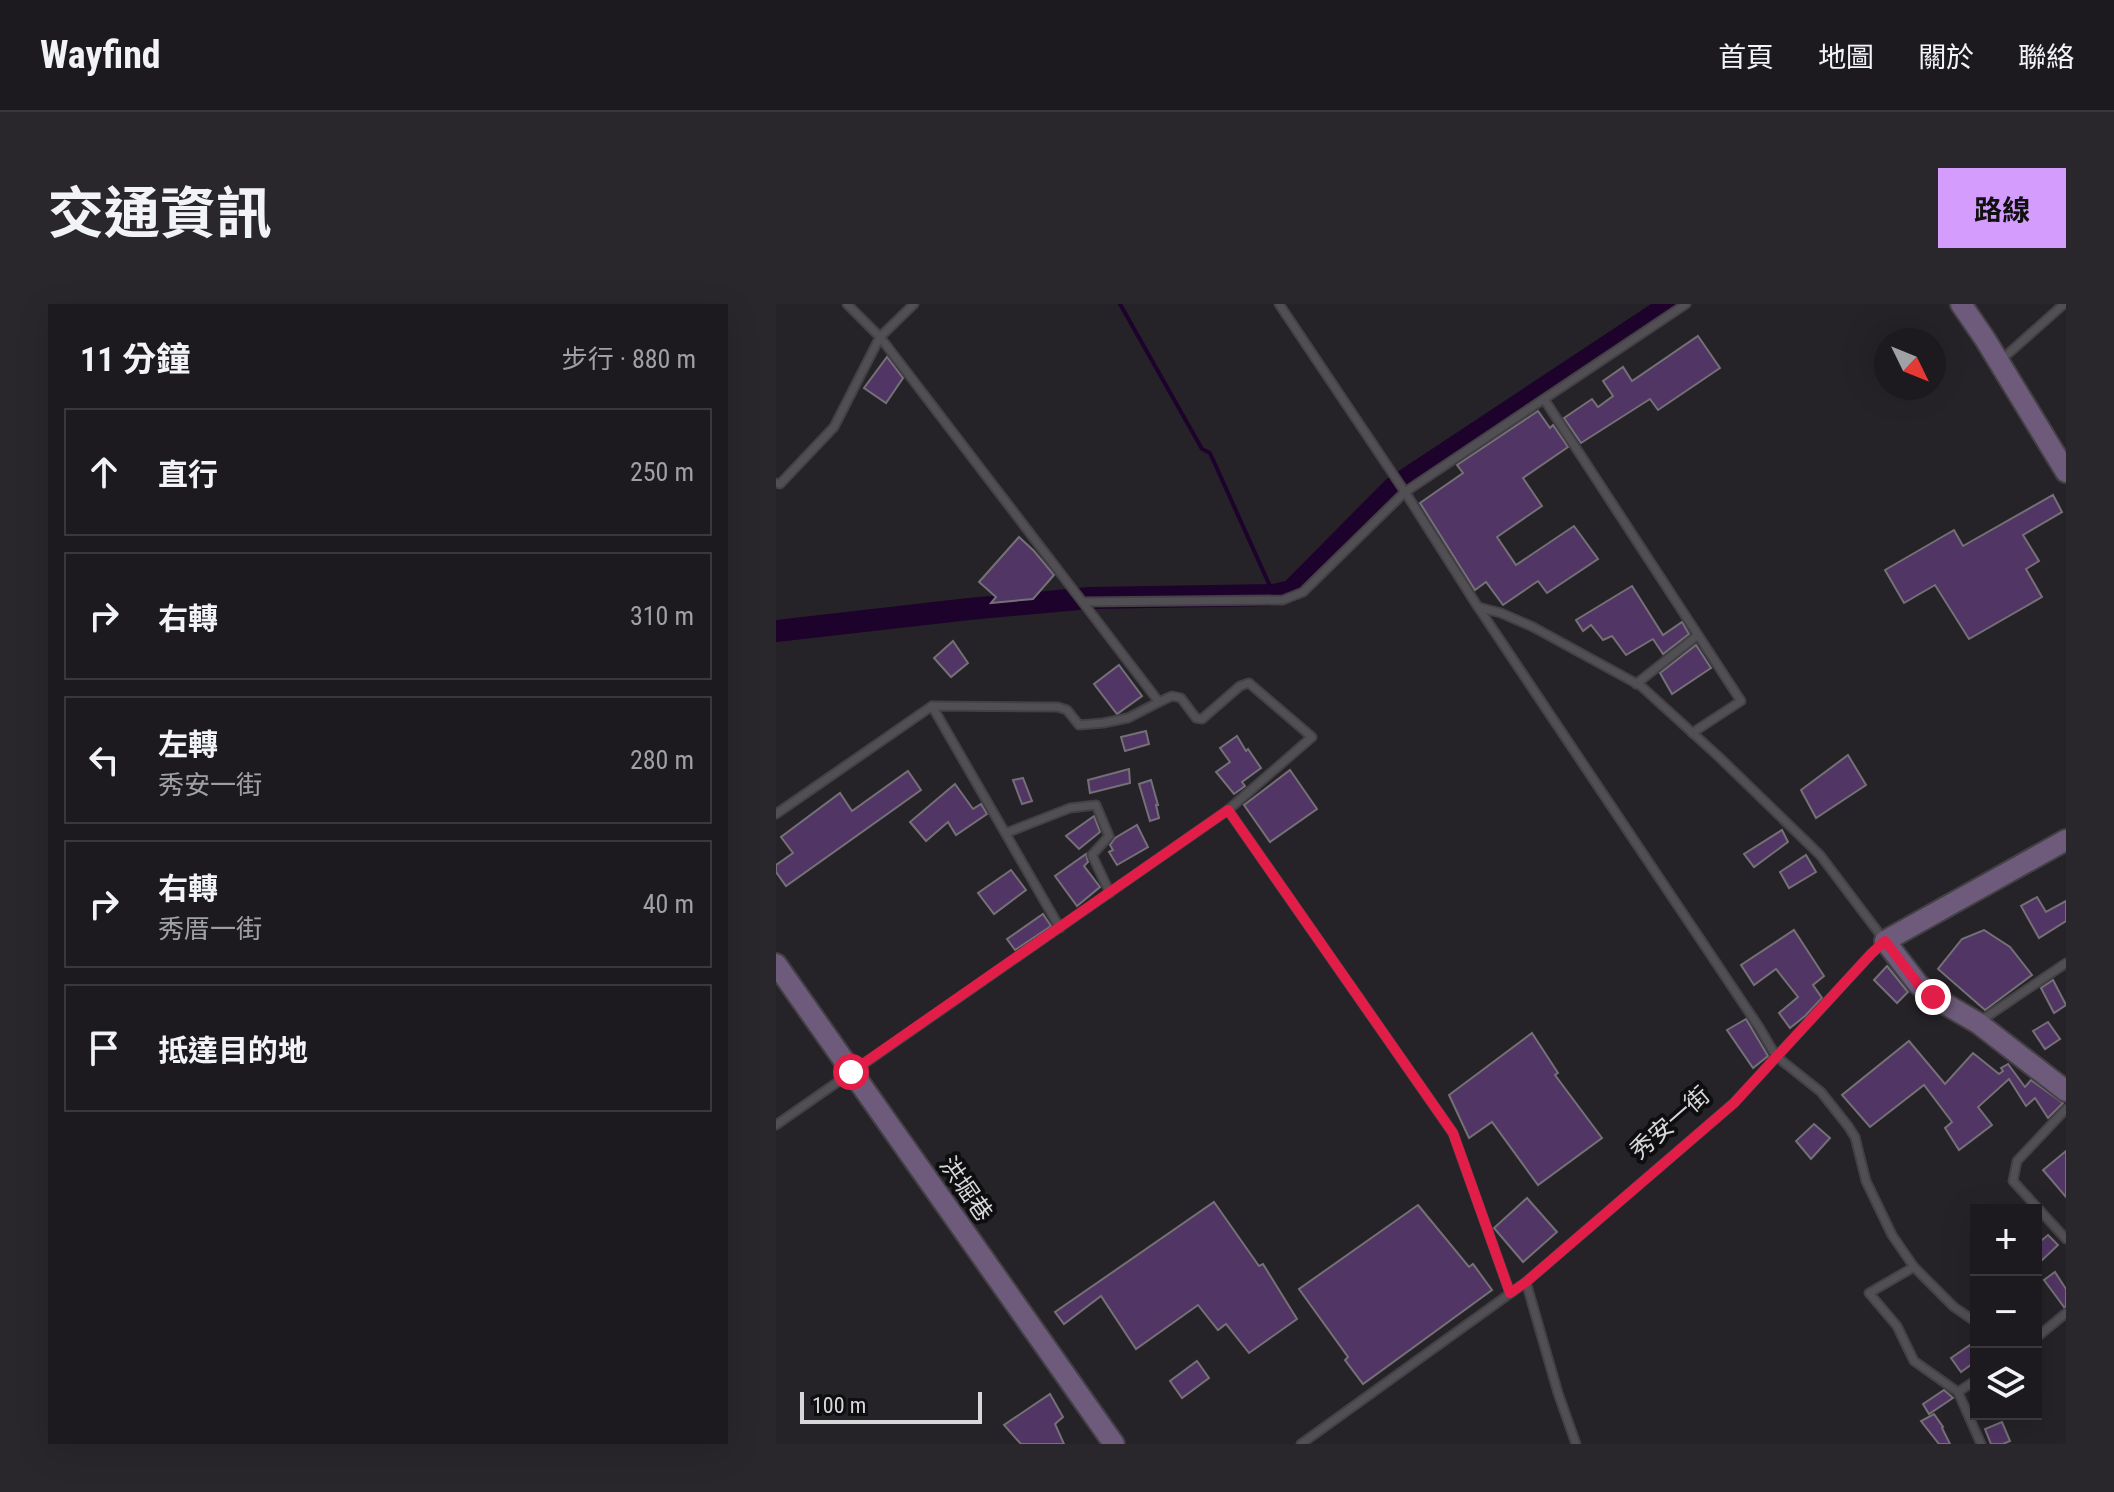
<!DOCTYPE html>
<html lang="zh-TW">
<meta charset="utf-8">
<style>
:root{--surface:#1c1a1e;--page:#29272b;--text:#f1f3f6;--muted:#a0a1a4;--line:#3a383c;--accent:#d49cfc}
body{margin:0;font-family:"Roboto Condensed","Noto Sans TC",sans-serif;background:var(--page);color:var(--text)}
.controls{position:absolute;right:24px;bottom:24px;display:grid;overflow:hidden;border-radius:0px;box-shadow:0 8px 32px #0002}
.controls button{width:72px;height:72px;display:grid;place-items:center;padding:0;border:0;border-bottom:2px solid var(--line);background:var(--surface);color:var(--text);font:40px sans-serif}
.compass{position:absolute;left:1098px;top:24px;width:72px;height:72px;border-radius:50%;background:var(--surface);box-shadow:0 8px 32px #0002;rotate:133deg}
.scale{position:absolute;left:24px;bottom:20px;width:182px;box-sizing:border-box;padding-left:8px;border:4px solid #d8d7da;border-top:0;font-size:22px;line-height:28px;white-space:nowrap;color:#d8d7da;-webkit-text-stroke:6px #0e0d0f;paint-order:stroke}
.stop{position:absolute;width:24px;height:24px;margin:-18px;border:6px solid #e11d48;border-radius:50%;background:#fff}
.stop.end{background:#e11d48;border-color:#fff;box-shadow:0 2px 8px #0008}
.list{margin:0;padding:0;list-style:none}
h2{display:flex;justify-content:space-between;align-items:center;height:104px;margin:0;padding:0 32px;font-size:34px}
h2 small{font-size:26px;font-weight:400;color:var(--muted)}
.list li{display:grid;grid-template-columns:52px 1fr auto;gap:24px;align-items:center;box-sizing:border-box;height:128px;margin:0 16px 16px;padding:0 16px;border:2px solid var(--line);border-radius:0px}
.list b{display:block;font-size:30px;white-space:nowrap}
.list p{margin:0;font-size:26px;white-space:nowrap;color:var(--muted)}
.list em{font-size:26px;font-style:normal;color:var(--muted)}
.icon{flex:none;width:44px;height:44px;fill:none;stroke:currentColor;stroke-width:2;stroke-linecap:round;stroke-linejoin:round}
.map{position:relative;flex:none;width:1290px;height:1140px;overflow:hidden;border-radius:0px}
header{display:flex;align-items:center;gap:48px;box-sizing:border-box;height:112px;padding:0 40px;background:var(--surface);border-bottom:2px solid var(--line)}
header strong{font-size:38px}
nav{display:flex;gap:44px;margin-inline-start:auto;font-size:28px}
.intro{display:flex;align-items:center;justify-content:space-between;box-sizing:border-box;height:192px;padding:0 48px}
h1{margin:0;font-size:56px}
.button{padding:20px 36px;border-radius:0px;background:var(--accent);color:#111;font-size:28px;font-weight:700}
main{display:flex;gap:48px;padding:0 48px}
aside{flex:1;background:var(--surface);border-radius:0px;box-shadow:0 8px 32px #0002}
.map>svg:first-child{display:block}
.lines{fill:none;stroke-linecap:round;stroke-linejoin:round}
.stream{stroke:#1d022c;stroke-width:4}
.river{stroke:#1d022c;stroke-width:22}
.building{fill:#513564;stroke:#747176;stroke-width:2}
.lane-casing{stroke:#434145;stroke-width:11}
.secondary-casing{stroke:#434145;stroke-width:24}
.lane{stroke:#524f54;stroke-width:7}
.secondary{stroke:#6e5b7b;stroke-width:20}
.route{stroke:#e11d48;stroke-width:10}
.labels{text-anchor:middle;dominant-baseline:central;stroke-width:8;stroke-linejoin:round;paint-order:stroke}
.street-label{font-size:24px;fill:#d8d7da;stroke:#0e0d0f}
</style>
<header>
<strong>Wayfind</strong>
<nav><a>首頁</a><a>地圖</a><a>關於</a><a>聯絡</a></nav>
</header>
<div class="intro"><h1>交通資訊</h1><a class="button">路線</a></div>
<main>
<aside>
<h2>11 分鐘<small>步行 · 880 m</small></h2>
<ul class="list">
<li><svg class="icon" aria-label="ahead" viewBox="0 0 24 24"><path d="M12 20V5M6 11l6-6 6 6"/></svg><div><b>直行</b></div><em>250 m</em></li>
<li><svg class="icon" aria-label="right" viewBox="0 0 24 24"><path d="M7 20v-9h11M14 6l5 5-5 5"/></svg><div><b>右轉</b></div><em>310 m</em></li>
<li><svg class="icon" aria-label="left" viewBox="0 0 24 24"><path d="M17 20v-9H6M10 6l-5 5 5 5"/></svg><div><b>左轉</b><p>秀安一街</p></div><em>280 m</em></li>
<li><svg class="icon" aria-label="right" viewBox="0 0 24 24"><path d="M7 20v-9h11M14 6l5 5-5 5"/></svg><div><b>右轉</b><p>秀厝一街</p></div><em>40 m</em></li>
<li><svg class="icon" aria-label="arrive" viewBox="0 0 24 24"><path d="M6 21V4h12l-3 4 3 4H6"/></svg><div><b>抵達目的地</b></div></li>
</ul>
</aside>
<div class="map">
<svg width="1290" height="1140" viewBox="0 0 1290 1140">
<rect width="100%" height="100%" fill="#262328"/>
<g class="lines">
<path class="stream" d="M 344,0 L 426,145 L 434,149 L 498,291"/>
<path class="river" d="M 0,327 L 193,305 L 314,294 L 498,291 L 515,287 L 617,184 L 895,0"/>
</g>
<g class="building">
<path d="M 922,32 L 944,64 L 882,106 L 874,95 L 805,139 L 788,114 L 816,95 L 822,103 L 837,92 L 827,77 L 847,63 L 856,77 Z"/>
<path d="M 111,53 L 127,74 L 110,99 L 88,84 Z"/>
<path d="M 762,107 L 774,124 L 777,121 L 792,143 L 747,174 L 766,202 L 721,233 L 740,261 L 798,222 L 822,255 L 771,289 L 762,277 L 727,301 L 710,278 L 699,286 L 644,199 L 687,169 L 681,161 Z"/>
<path d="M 1277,191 L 1286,208 L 1247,231 L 1263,257 L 1250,265 L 1266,293 L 1193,335 L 1159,281 L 1128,299 L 1109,266 L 1178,226 L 1187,242 Z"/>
<path d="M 243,233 L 258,247 L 278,271 L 257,295 L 215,299 L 220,293 L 203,278 Z"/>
<path d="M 856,282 L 887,331 L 906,318 L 913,330 L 887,350 L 877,335 L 850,351 L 836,332 L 827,336 L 815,321 L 807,327 L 800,316 Z"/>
<path d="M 177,337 L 192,359 L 175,373 L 158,354 Z"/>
<path d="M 920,341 L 935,364 L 896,390 L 884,369 Z"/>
<path d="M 343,361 L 366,392 L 341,410 L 318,380 Z"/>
<path d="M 370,427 L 373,440 L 349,447 L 345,433 Z"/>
<path d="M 461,432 L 470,447 L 472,445 L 485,464 L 466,478 L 469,482 L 458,490 L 440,468 L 454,458 L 444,444 Z"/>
<path d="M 1072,451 L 1090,481 L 1040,514 L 1025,486 Z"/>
<path d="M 353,465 L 354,479 L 314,489 L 312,476 Z"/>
<path d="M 514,466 L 541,505 L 494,538 L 468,501 Z"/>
<path d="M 132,467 L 145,486 L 10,582 L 0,568 L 0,561 L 17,549 L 5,533 L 64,489 L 76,507 Z"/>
<path d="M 247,474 L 256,497 L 246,500 L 237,476 Z"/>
<path d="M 375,476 L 382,501 L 380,501 L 383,514 L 374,517 L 363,480 Z"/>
<path d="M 179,480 L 197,505 L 205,500 L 211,510 L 180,531 L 172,518 L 150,537 L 134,518 Z"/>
<path d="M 318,512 L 324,528 L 303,545 L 290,532 Z"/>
<path d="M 361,521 L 372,543 L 341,561 L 333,548 L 337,546 L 334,541 L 339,534 Z"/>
<path d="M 1006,526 L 1012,538 L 978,563 L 968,550 Z"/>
<path d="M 310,550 L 312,558 L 308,562 L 324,583 L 301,602 L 279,572 Z"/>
<path d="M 1030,551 L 1040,568 L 1013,584 L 1004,568 Z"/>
<path d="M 235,566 L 250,586 L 218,610 L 202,589 Z"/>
<path d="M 1261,593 L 1270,608 L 1290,597 L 1290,617 L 1263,634 L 1245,602 Z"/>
<path d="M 267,610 L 275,622 L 239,646 L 231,635 Z"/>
<path d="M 1018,626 L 1048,672 L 1037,681 L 1046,694 L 1029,712 L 1014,724 L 1003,709 L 1022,693 L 1000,665 L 978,681 L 965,661 Z"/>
<path d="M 1208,626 L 1234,643 L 1256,671 L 1209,706 L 1162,665 L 1186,635 Z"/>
<path d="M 1111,662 L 1132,688 L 1121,699 L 1098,676 Z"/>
<path d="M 1277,676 L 1290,701 L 1278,709 L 1265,684 Z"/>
<path d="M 970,715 L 992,752 L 977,764 L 951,726 Z"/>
<path d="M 1272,718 L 1284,735 L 1269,745 L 1257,727 Z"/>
<path d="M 756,729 L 782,769 L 779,771 L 826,834 L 762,881 L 716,818 L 693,834 L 673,791 Z"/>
<path d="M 1133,737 L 1169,780 L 1197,749 L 1223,770 L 1227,767 L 1225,764 L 1232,760 L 1249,783 L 1255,776 L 1287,799 L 1272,814 L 1259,794 L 1250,802 L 1233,775 L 1202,803 L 1216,821 L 1183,846 L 1169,824 L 1176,818 L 1148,781 L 1094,823 L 1066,791 Z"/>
<path d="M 1038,820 L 1054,834 L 1035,855 L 1020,837 Z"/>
<path d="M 1290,847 L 1290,893 L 1267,866 Z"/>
<path d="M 751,894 L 781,928 L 747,958 L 718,924 Z"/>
<path d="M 438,898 L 483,962 L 487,960 L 521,1015 L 473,1049 L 450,1020 L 442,1026 L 422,1001 L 360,1045 L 325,992 L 288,1020 L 279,1008 Z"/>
<path d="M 642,901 L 693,963 L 697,960 L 716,986 L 587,1080 L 569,1056 L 572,1053 L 523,985 Z"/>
<path d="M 1272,931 L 1282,941 L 1260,962 L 1260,941 Z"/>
<path d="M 1279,968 L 1290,985 L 1290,1003 L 1288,1003 L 1268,976 Z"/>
<path d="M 1200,1037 L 1200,1057 L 1185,1068 L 1175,1054 Z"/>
<path d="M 421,1057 L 433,1074 L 406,1094 L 394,1077 Z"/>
<path d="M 1168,1086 L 1177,1094 L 1153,1110 L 1147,1100 Z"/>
<path d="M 274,1090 L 287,1113 L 279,1120 L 288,1140 L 245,1140 L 228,1121 Z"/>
<path d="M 1158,1110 L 1167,1123 L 1166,1124 L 1174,1140 L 1163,1140 L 1145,1117 Z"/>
<path d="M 1226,1118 L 1234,1137 L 1227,1140 L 1215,1140 L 1209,1125 Z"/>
</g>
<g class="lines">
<g class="lane-casing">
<g id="lane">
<path d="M 503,0 L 629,188 L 702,303 L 983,723 L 1000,752 L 1045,788 L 1072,822 L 1079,833 L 1090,877 L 1116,931 L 1138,963 L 1178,1003 L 1200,1018"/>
<path d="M 1224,57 L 1288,0"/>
<path d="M 768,95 L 922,331 L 860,380"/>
<path d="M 0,179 L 4,180 L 58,123 L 104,33 L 138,0"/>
<path d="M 308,298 L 507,296 L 527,288 L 629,188 L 910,0"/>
<path d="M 156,402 L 284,624"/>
<path d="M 916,429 L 965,397 L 922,331"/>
<path d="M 452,506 L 677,829 L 734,989"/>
<path d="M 0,510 L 156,402 L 282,403 L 291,406 L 303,421 L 327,419 L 352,414 L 383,398"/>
<path d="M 230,529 L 294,504 L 320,501 L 333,532 L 316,551 L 334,589"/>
<path d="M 1203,718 L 1290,659"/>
<path d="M 1290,805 L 1241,857 L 1237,877 L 1290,935"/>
<path d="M 0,821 L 452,506 L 536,433 L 473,379 L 464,382 L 426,415 L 420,414 L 405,394 L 396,392 L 383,398 L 104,33 L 71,0"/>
<path d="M 1138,963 L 1093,989 L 1121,1022 L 1138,1057 L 1182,1088 L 1205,1140"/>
<path d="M 750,978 L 782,1089 L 800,1140"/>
<path d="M 1260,1034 L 1290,1009"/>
<path d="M 1182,1088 L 1200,1076"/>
<path d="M 525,1140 L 750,978 L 958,799 L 1095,650 L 1109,637 L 1044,551 L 943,453 L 865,382 L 757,323 L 725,309 L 702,303"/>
</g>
</g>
<g class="secondary-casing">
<g id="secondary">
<path d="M 1185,0 L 1209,35 L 1290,168"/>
<path d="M 1290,536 L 1109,637 L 1142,680 L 1157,693 L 1202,719 L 1290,787"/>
<path d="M 0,660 L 338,1140"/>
</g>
</g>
<use href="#lane" class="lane"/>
<use href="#secondary" class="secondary"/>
</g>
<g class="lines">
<path class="route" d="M 75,768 L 452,506 L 677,829 L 734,989 L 750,978 L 958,799 L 1095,650 L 1109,637 L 1142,680 L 1157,693"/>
</g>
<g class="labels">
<g class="street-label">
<text transform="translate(894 819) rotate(-41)">秀安一街</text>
<text transform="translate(190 885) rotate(55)">洪堀巷</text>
</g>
</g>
</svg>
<div class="controls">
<button>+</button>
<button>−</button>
<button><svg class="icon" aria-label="layers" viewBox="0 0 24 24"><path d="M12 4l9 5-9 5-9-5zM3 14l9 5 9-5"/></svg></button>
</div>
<svg class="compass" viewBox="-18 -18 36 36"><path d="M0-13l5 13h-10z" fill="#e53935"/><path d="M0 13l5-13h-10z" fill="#a0a1a4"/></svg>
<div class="scale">100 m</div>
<div class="stop" style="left:75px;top:768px"></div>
<div class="stop end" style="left:1157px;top:693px"></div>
</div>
</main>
